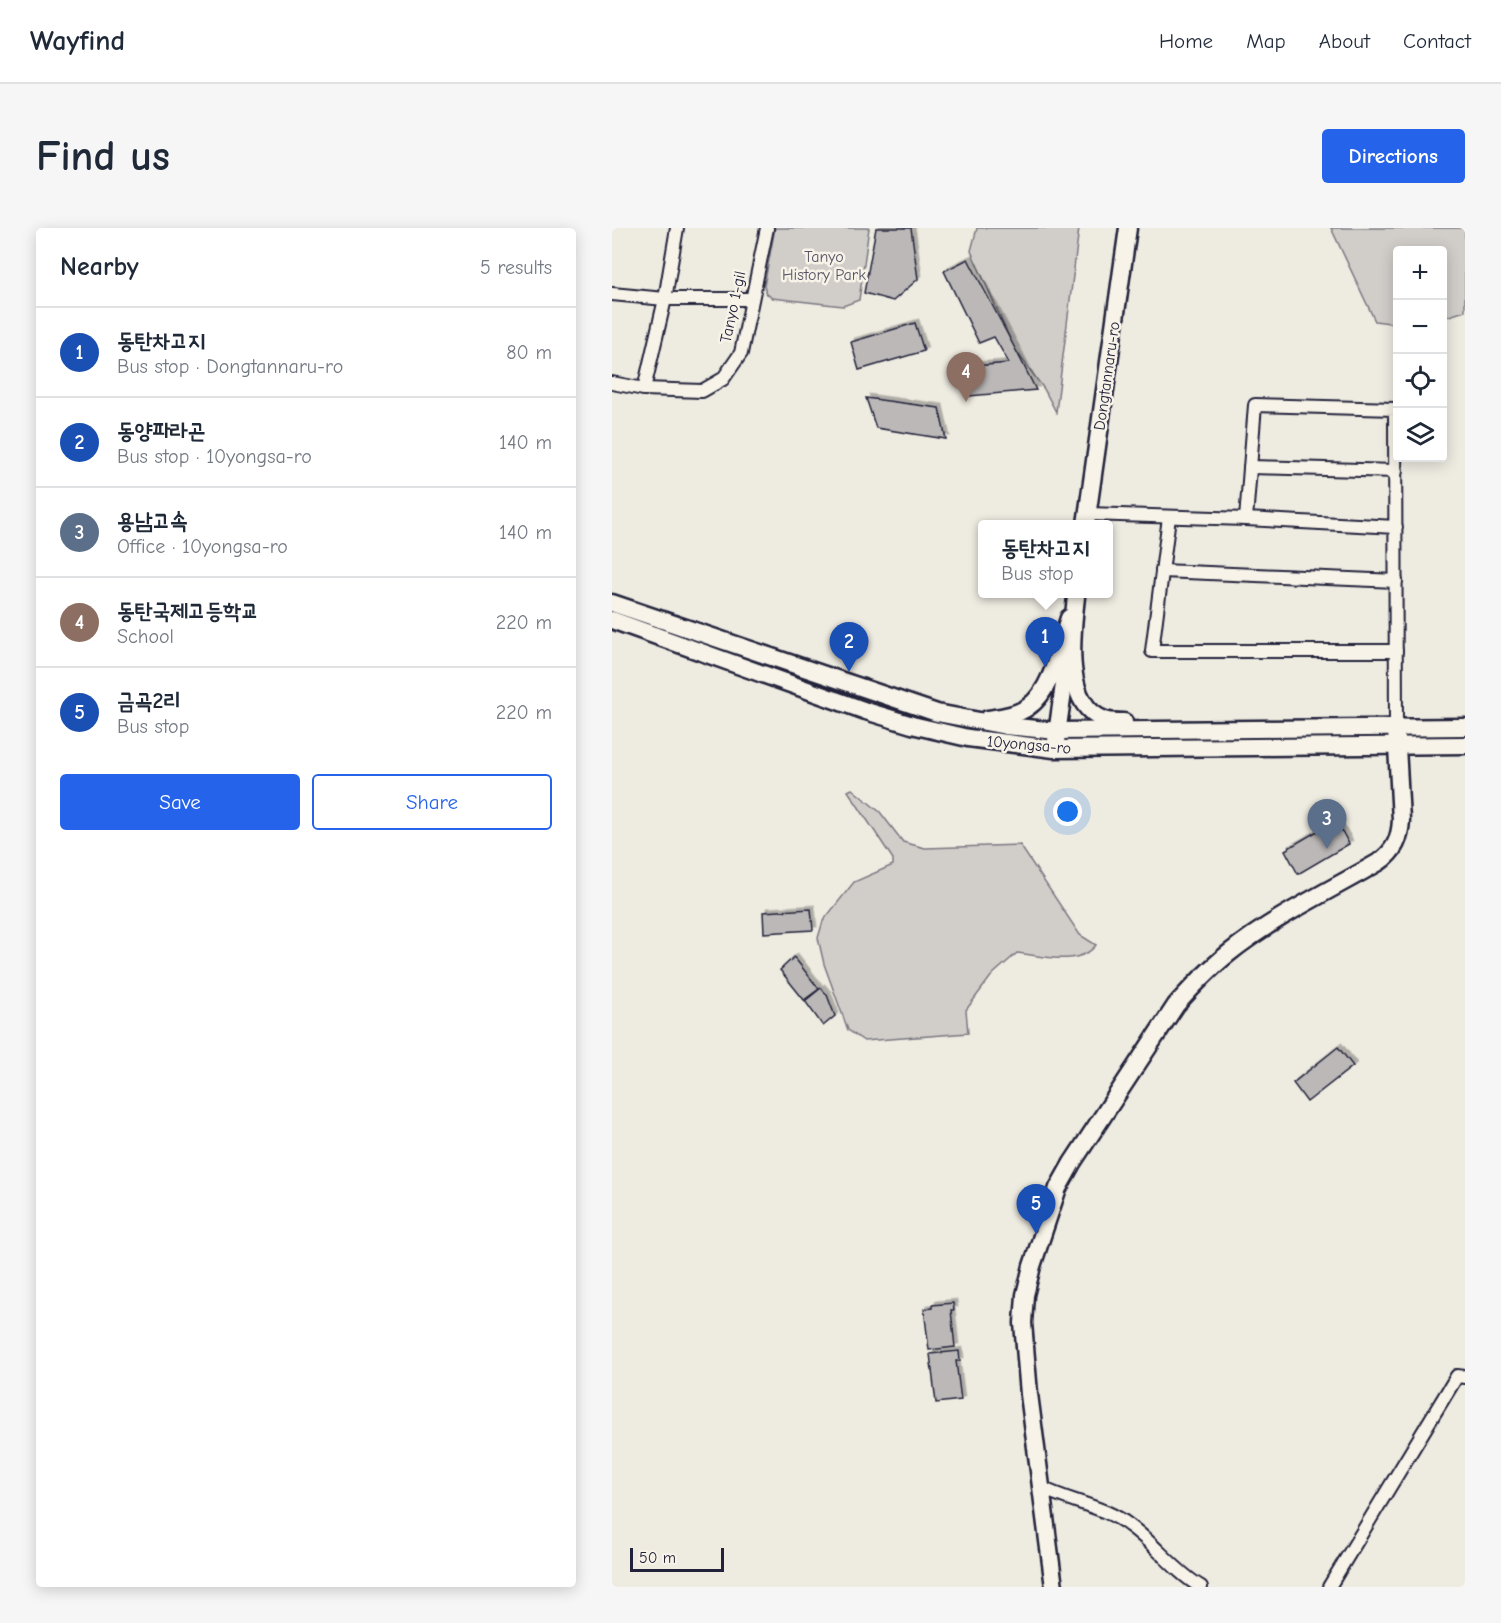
<!DOCTYPE html>
<meta charset="utf-8">
<style>
:root{--surface:#fff;--page:#f6f6f7;--text:#1f2937;--muted:#747a83;--line:#e0e1e3;--accent:#2563eb}
body{margin:0;font-family:"Comic Neue","Poor Story",sans-serif;background:var(--page);color:var(--text)}
.controls{position:absolute;right:18px;top:18px;display:grid;overflow:hidden;border-radius:6px;box-shadow:0 3px 15px #0003}
.controls button{width:54px;height:54px;display:grid;place-items:center;padding:0;border:0;border-bottom:2px solid var(--line);background:var(--surface);color:var(--text);font:30px sans-serif}
.scale{position:absolute;left:18px;bottom:15px;width:94px;box-sizing:border-box;padding-left:6px;border:3px solid #22223b;border-top:0;font-size:16px;line-height:21px;white-space:nowrap;color:#22223b;-webkit-text-stroke:4px #f7f3e8;paint-order:stroke}
.you{position:absolute;left:456px;top:584px;width:21px;height:21px;margin:-15px;border:4px solid #fff;border-radius:50%;background:#1a73e8;box-shadow:0 0 0 9px #1a73e833}
.badge{display:grid;place-items:center;width:39px;height:39px;border-radius:50%;background:var(--accent);color:#fff;font-size:20px;font-weight:700}
.pin{position:absolute;translate:-50% -50px;filter:drop-shadow(0 2px 3px #0008)}
.pin::after{content:'';position:absolute;top:32px;width:21px;height:18px;background:inherit;clip-path:polygon(0 0,100% 0,50% 100%)}
.popup{position:absolute;left:366px;top:292px;width:135px;height:78px;box-sizing:border-box;display:grid;place-content:center;border-radius:6px;background:var(--surface);filter:drop-shadow(0 2px 4px #0005);font-size:20px;white-space:nowrap;color:var(--muted)}
.popup b{font-size:22px;color:var(--text)}
.popup::after{content:'';position:absolute;left:50%;top:100%;margin-left:-12px;border:12px solid transparent;border-top-color:var(--surface)}
.list{margin:0;padding:0;list-style:none}
h2{display:flex;justify-content:space-between;align-items:center;height:78px;margin:0;padding:0 24px;font-size:26px}
h2 small{font-size:20px;font-weight:400;color:var(--muted)}
.list li{display:grid;grid-template-columns:39px 1fr auto;gap:18px;align-items:center;box-sizing:border-box;height:90px;padding:0 24px;border-top:2px solid var(--line)}
.list b{display:block;font-size:22px;white-space:nowrap}
.list p{margin:0;font-size:20px;white-space:nowrap;color:var(--muted)}
.list em{font-size:20px;font-style:normal;color:var(--muted)}
.actions{display:flex;gap:12px;padding:18px 24px}
.actions a{flex:1;padding:14px 0;border:2px solid var(--accent);border-radius:6px;text-align:center;font-size:21px;color:var(--accent)}
.actions .main{background:var(--accent);color:#fff}
.icon{flex:none;width:33px;height:33px;fill:none;stroke:currentColor;stroke-width:2;stroke-linecap:round;stroke-linejoin:round}
.map{position:relative;flex:none;width:853px;height:1359px;overflow:hidden;border-radius:6px}
header{display:flex;align-items:center;gap:36px;box-sizing:border-box;height:84px;padding:0 30px;background:var(--surface);border-bottom:2px solid var(--line)}
header strong{font-size:28px}
nav{display:flex;gap:33px;margin-inline-start:auto;font-size:21px}
.intro{display:flex;align-items:center;justify-content:space-between;box-sizing:border-box;height:144px;padding:0 36px}
h1{margin:0;font-size:42px}
.button{padding:15px 27px;border-radius:6px;background:var(--accent);color:#fff;font-size:21px;font-weight:700}
main{display:flex;gap:36px;padding:0 36px}
aside{flex:1;background:var(--surface);border-radius:6px;box-shadow:0 3px 15px #0003}
.map>svg:first-child{display:block}
.green{fill:#d1cdc9;stroke:#7a7882;stroke-width:1.5}
.building{fill:#bbb8b7;stroke:#22223b;stroke-width:1.5;filter:url(#shadow)}
.lines{fill:none;stroke-linecap:round;stroke-linejoin:round}
.street-casing{stroke:#22223b;stroke-width:16}
.secondary-casing{stroke:#22223b;stroke-width:21}
.street{stroke:#f7f3e8;stroke-width:12}
.secondary{stroke:#f7f3e8;stroke-width:16}
.labels{text-anchor:middle;dominant-baseline:central;stroke-width:5;stroke-linejoin:round;paint-order:stroke}
.park-label{font-size:16px;fill:#575566;stroke:#f7f3e8}
.street-label{font-size:16px;fill:#22223b;stroke:#f7f3e8}
</style>
<header>
<strong>Wayfind</strong>
<nav><a>Home</a><a>Map</a><a>About</a><a>Contact</a></nav>
</header>
<div class="intro"><h1>Find us</h1><a class="button">Directions</a></div>
<main>
<aside>
<h2>Nearby<small>5 results</small></h2>
<ul class="list">
<li><span class="badge" style="background:#1a4fb4">1</span><div><b>동탄차고지</b><p>Bus stop · Dongtannaru-ro</p></div><em>80 m</em></li>
<li><span class="badge" style="background:#1a4fb4">2</span><div><b>동양파라곤</b><p>Bus stop · 10yongsa-ro</p></div><em>140 m</em></li>
<li><span class="badge" style="background:#5c6f8a">3</span><div><b>용남고속</b><p>Office · 10yongsa-ro</p></div><em>140 m</em></li>
<li><span class="badge" style="background:#8d6e63">4</span><div><b>동탄국제고등학교</b><p>School</p></div><em>220 m</em></li>
<li><span class="badge" style="background:#1a4fb4">5</span><div><b>금곡2리</b><p>Bus stop</p></div><em>220 m</em></li>
</ul>
<div class="actions"><a class="main">Save</a><a>Share</a></div>
</aside>
<div class="map">
<svg width="853" height="1359" viewBox="0 0 853 1359">
<defs>
<filter id="shadow"><feDropShadow dx="3.5" dy="-3.5" stdDeviation="0" flood-color="#0004"/></filter>
</defs>
<rect width="100%" height="100%" fill="#eeebe1"/>
<filter id="ink" filterUnits="userSpaceOnUse"><feTurbulence type="fractalNoise" baseFrequency=".0167" numOctaves="2"/><feDisplacementMap in="SourceGraphic" scale="12" xChannelSelector="R" yChannelSelector="G"/><feConvolveMatrix kernelMatrix="1 2 1 2 8 2 1 2 1" color-interpolation-filters="sRGB"/></filter>
<g filter="url(#ink)">
<g class="green">
<path d="M 163,0 L 257,0 L 247,72 L 231,78 L 160,70 L 154,65 L 152,58 Z"/>
<path d="M 365,0 L 467,0 L 444,184 L 432,161 L 402,120 L 359,23 Z"/>
<path d="M 719,0 L 853,0 L 853,83 L 831,90 L 830,22 L 786,22 L 785,96 L 763,93 Z"/>
<path d="M 240,561 L 268,584 L 291,614 L 313,620 L 408,617 L 468,707 L 484,717 C 467,739 430,728 405,725 L 380,747 L 354,782 L 356,805 L 252,813 L 236,802 L 212,736 L 206,710 L 211,693 L 242,654 L 281,637 L 281,631 L 236,563 Z"/>
</g>
<g class="building">
<path d="M 264,0 L 299,0 L 306,51 L 281,73 L 252,65 Z"/>
<path d="M 356,31 L 409,132 L 424,162 L 357,168 L 350,139 L 397,135 L 382,109 L 367,115 L 332,43 Z"/>
<path d="M 303,95 L 312,123 L 247,142 L 239,114 Z"/>
<path d="M 254,170 L 327,180 L 334,211 L 264,200 Z"/>
<path d="M 724,592 L 737,616 L 686,646 L 673,622 Z"/>
<path d="M 199,681 L 201,702 L 152,705 L 151,684 Z"/>
<path d="M 182,729 L 207,761 L 192,772 L 168,742 Z"/>
<path d="M 209,760 L 215,767 L 223,788 L 211,798 L 193,773 Z"/>
<path d="M 726,819 L 741,838 L 695,874 L 681,855 Z"/>
<path d="M 341,1075 L 342,1082 L 339,1082 L 343,1119 L 317,1122 L 312,1081 L 320,1080 L 320,1077 Z"/>
<path d="M 347,1123 L 348,1133 L 344,1133 L 349,1172 L 324,1175 L 318,1126 Z"/>
</g>
<g class="lines">
<g class="street-casing">
<g id="street">
<path d="M 0,66 L 53,71 L 140,71"/>
<path d="M 0,155 L 32,161 L 90,163 L 111,151 L 129,125 L 155,0"/>
<path d="M 32,161 L 53,71 L 65,0"/>
<path d="M 638,239 L 784,243"/>
<path d="M 476,286 L 634,291"/>
<path d="M 557,289 L 540,423 L 784,423"/>
<path d="M 784,299 L 634,291 L 643,177 L 783,181 L 784,500"/>
<path d="M 550,343 L 784,353"/>
<path d="M 428,1259 C 457,1274 493,1278 518,1298 C 543,1316 562,1343 589,1359"/>
<path d="M 717,1359 L 845,1148 L 853,1149"/>
</g>
</g>
<g class="secondary-casing">
<g id="secondary">
<path d="M 474,296 L 516,0"/>
<path d="M 464,369 C 460,405 450,477 493,492 C 499,494 506,494 512,494"/>
<path d="M 0,375 L 325,485 L 394,498 L 445,503 L 853,499"/>
<path d="M 0,392 L 254,483 L 300,497 L 356,510 L 442,521 L 853,517"/>
<path d="M 376,491 C 389,489 405,487 416,479 C 441,462 448,417 457,390"/>
<path d="M 444,513 L 455,435"/>
<path d="M 442,1359 L 417,1166 L 411,1095 L 413,1067 L 420,1038 L 446,960 L 460,935 L 564,777 C 580,759 597,741 617,725 C 662,689 717,663 767,634 C 783,623 788,610 789,592 L 784,500"/>
</g>
</g>
<use href="#street" class="street"/>
<use href="#secondary" class="secondary"/>
</g>
</g>
<g class="labels">
<g class="park-label">
<text x="212" y="29">Tanyo<tspan x="212" dy="18">History Park</tspan></text>
</g>
<g class="street-label">
<text transform="translate(121 79) rotate(-78)">Tanyo 1-gil</text>
<text transform="translate(495 148) rotate(-82)">Dongtannaru-ro</text>
<text transform="translate(417 517) rotate(5)">10yongsa-ro</text>
</g>
</g>
</svg>
<div class="controls">
<button>+</button>
<button>−</button>
<button><svg class="icon" aria-label="locate" viewBox="0 0 24 24"><circle cx="12" cy="12" r="6"/><path d="M12 2v4M12 18v4M2 12h4M18 12h4"/></svg></button>
<button><svg class="icon" aria-label="layers" viewBox="0 0 24 24"><path d="M12 4l9 5-9 5-9-5zM3 14l9 5 9-5"/></svg></button>
</div>
<div class="scale">50 m</div>
<div class="you"></div>
<div class="pin badge" style="left:433px;top:439px;background:#1a4fb4">1</div>
<div class="popup"><b>동탄차고지</b>Bus stop</div>
<div class="pin badge" style="left:237px;top:444px;background:#1a4fb4">2</div>
<div class="pin badge" style="left:715px;top:621px;background:#5c6f8a">3</div>
<div class="pin badge" style="left:354px;top:174px;background:#8d6e63">4</div>
<div class="pin badge" style="left:424px;top:1006px;background:#1a4fb4">5</div>
</div>
</main>
